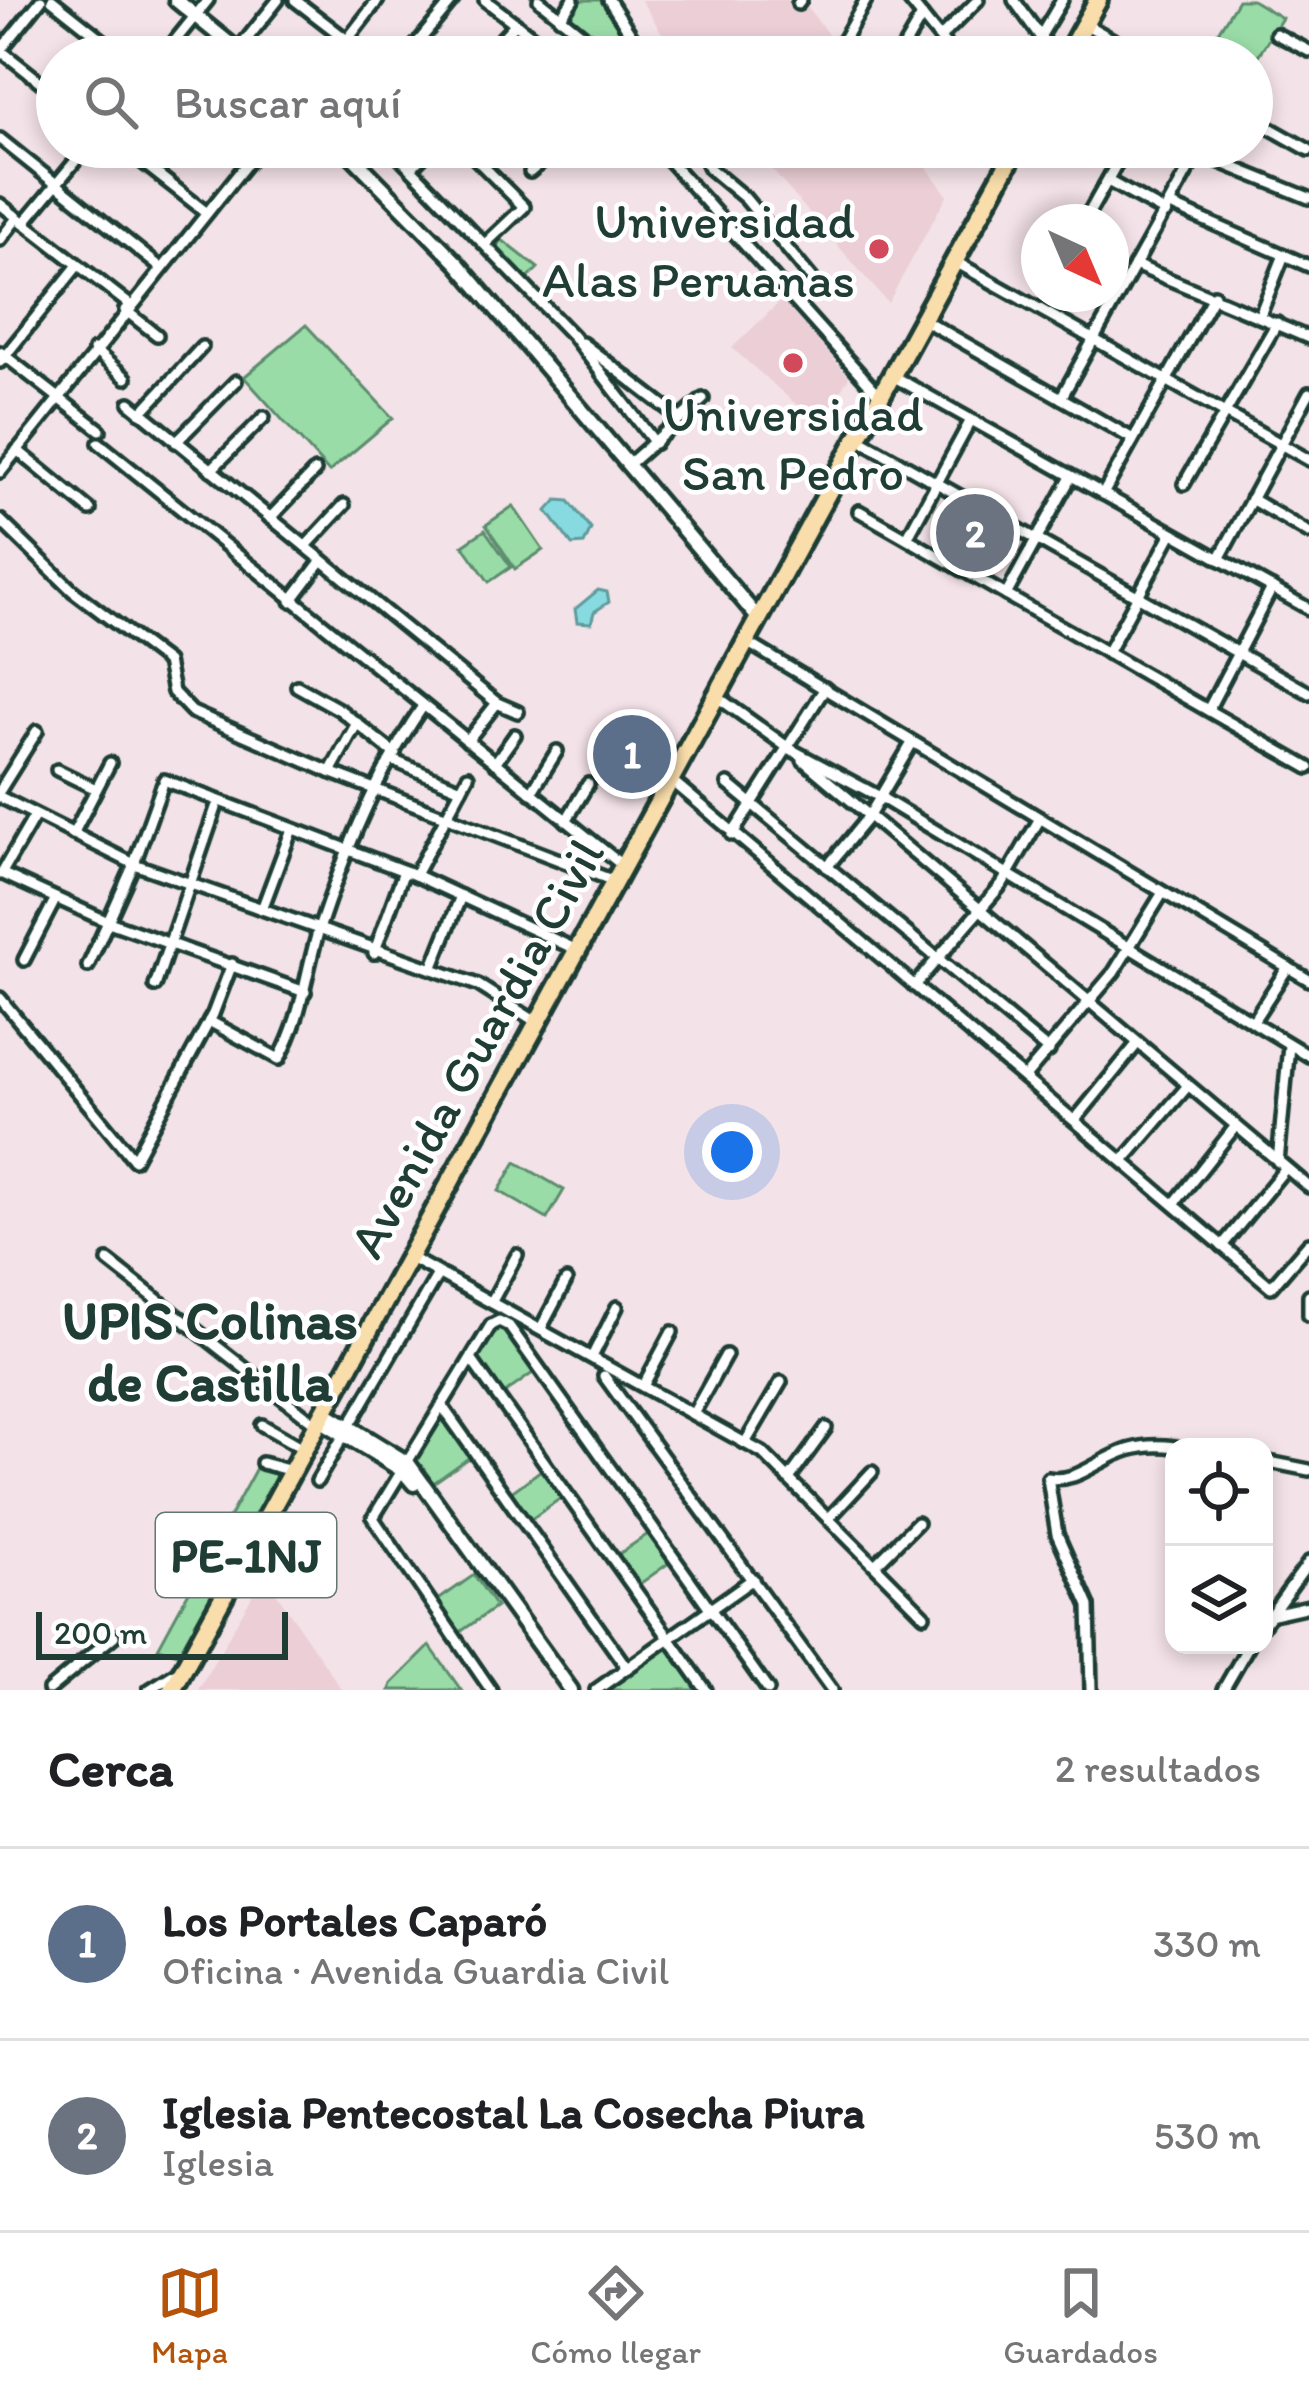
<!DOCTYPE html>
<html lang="es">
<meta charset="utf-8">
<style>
:root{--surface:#fff;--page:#f2f2f2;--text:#202124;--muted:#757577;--line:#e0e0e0;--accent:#b45309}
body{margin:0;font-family:Itim,sans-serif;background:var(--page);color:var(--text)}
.controls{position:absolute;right:36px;bottom:36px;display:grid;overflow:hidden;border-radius:24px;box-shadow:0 6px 18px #0003}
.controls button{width:108px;height:108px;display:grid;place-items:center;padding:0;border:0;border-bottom:3px solid var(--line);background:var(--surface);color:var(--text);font:60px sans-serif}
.compass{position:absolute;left:1021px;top:204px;width:108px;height:108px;border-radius:50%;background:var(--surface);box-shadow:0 6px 18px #0003;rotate:136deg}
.scale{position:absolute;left:36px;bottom:30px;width:252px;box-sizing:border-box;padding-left:12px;border:6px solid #1f3d34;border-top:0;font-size:33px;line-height:42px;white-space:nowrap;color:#1f3d34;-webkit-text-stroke:9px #fff;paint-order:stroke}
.you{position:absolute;left:732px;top:1152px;width:42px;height:42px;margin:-30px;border:9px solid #fff;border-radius:50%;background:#1a73e8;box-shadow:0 0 0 18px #1a73e833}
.badge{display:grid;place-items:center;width:78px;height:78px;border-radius:50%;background:var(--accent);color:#fff;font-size:39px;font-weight:700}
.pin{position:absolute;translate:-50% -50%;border:6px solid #fff;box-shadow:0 3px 12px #0006}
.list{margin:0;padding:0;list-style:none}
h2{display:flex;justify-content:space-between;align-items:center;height:156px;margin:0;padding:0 48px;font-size:51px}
h2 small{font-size:39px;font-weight:400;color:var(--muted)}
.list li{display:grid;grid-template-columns:78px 1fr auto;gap:36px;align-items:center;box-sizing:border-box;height:192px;padding:0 48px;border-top:3px solid var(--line)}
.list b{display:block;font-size:45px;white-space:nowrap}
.list p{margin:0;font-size:39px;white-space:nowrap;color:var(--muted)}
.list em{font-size:39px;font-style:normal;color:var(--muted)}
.icon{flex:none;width:66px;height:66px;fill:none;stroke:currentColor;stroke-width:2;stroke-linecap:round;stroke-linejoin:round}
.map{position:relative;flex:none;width:1309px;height:1690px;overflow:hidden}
.search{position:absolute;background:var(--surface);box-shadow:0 6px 18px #0003;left:36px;right:36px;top:36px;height:132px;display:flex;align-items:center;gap:30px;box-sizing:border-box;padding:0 42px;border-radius:66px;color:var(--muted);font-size:45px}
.sheet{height:540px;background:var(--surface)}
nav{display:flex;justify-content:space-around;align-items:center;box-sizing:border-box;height:168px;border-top:3px solid var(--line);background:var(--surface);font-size:33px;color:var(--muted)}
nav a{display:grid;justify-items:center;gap:6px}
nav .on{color:var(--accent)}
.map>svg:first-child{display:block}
.built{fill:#ebced6}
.green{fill:#9adca7;stroke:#5c8c6e;stroke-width:3}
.water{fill:#88dae1;stroke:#5e9b9c;stroke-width:3}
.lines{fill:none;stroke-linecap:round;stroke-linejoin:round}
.street-casing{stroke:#1f3d34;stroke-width:18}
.secondary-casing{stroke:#1f3d34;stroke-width:21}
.highway-casing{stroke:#1f3d34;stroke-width:26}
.street{stroke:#fff;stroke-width:9}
.secondary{stroke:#fff;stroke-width:12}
.highway{stroke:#f9ddab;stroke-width:16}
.poi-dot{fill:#d1495b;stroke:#fff;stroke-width:4.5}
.labels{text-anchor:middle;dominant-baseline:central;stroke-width:9;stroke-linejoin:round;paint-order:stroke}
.shield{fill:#fff;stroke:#627771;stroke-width:3}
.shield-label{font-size:48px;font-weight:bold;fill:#1f3d34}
.poi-label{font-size:51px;fill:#1f3d34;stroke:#fff;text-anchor:end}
.street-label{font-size:51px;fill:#1f3d34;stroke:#fff}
.neighbourhood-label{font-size:54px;font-weight:bold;fill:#1f3d34;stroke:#fff}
</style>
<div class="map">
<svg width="1309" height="1690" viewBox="0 0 1309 1690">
<rect width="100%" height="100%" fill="#f3e2e7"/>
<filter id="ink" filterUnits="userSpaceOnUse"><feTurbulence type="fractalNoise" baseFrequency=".00833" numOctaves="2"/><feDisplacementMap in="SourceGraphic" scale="24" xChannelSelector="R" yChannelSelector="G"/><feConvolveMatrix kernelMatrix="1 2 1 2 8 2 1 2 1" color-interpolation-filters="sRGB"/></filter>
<g filter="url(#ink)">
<g class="built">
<path d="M 641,0 L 802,0 L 845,57 L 677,57 Z"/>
<path d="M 752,147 L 912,147 L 947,195 L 888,303 Z"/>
<path d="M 782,300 L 849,377 L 820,425 L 732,348 Z"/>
<path d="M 264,1575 L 342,1690 L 198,1690 Z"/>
</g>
<g class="green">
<path d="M 576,0 L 604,0 L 639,57 L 619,57 L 565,16 Z"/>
<path d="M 1238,0 L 1252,0 L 1282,18 L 1252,65 L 1252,57 L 1234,57 L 1211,43 Z"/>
<path d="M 502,240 L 538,268 L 525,281 L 496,247 Z"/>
<path d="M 306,325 L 393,418 L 329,472 L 244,377 Z"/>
<path d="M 513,506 L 543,550 L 515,569 L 486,525 Z"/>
<path d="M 485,530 L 511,567 L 489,582 L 463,545 Z"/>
<path d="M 516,1162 L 564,1190 L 547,1219 L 499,1191 Z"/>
<path d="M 496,1328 L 506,1329 L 537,1370 L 501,1396 L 477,1362 Z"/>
<path d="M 442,1415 L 470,1457 L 432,1484 L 414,1460 Z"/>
<path d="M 256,1468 L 275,1472 L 276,1480 L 181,1655 L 158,1648 Z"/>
<path d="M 541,1470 L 561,1498 L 530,1520 L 510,1493 Z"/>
<path d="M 648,1534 L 669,1563 L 637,1586 L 616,1556 Z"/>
<path d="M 474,1575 L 496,1607 L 456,1635 L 434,1603 Z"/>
<path d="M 668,1644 L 700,1690 L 603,1690 Z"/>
<path d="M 430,1646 L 461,1690 L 390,1690 L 392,1684 Z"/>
</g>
<g class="water">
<path d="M 557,500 L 569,501 L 591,529 L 584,544 L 572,545 L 547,511 Z"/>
<path d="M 598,590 L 607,592 L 609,602 L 594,612 L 591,623 L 577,622 L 575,609 Z"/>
</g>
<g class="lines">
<g class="street-casing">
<g id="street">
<path d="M 52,0 L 124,57"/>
<path d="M 295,0 L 347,40"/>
<path d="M 485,0 L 559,57"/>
<path d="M 539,0 L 610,57"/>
<path d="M 609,0 L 645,57"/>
<path d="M 909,0 L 955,57"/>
<path d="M 1014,0 L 1055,57"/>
<path d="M 798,4 L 801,0"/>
<path d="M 560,18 L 573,0"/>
<path d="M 1085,24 L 1143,57"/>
<path d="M 1276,34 L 1309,51"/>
<path d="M 1040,37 L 1062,0"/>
<path d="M 940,38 L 978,0"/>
<path d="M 0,50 L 57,95"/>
<path d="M 238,50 L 278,0"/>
<path d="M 0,51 L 41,0"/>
<path d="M 410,52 L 453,0"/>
<path d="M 836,53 L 866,0"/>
<path d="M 162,57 L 208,0"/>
<path d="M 334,57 L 378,0"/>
<path d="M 485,57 L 516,23"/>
<path d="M 898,57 L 922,16"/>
<path d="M 1252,118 L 1309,150"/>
<path d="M 0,139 L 161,268"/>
<path d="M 123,147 L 207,213"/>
<path d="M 233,147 L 249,160"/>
<path d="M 390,147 L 573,336 L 655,443"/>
<path d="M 464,147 L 524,207 L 485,244"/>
<path d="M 657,147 L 880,396"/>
<path d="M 699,147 L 709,168 L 745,198 L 813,280"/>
<path d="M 1183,147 L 1309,198"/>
<path d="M 915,149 L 916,147"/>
<path d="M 411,168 L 432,147"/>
<path d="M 530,172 L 559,147"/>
<path d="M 1108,181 L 1166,213"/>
<path d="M 0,204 L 130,305"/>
<path d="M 1170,205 L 1309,266"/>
<path d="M 1084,222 L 1126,147"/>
<path d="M 24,223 L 87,147"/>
<path d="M 0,240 L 17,218"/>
<path d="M 954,261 L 1309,460"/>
<path d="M 1135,265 L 1309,338"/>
<path d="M 125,310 L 157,335"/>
<path d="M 1260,315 L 1284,255"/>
<path d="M 924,320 L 1133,439"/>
<path d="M 582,343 L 681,419"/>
<path d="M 94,350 L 126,378"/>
<path d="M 0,352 L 100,430"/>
<path d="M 0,362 L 78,265"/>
<path d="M 891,375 L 1309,609"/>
<path d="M 1061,398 L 1197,154"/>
<path d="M 130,403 L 497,703"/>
<path d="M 141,413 L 202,347"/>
<path d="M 857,438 L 1309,693"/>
<path d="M 176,442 L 236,381"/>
<path d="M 99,443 L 623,866"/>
<path d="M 17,450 L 90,510"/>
<path d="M 628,465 L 703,399"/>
<path d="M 211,470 L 264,417"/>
<path d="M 0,472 L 260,147"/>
<path d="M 1184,484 L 1277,323"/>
<path d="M 1103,494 L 1214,295"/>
<path d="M 1251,499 L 1309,533"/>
<path d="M 859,511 L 1309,768"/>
<path d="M 270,518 L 315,471"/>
<path d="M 0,520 L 73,591 L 167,662 L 173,692 L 192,712 L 330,772 L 614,881"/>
<path d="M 907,538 L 971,420"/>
<path d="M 306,546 L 344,505"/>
<path d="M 1219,559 L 1309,393"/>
<path d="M 1006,595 L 1071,477"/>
<path d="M 291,601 L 322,560"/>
<path d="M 745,641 L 1309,980"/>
<path d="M 1107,653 L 1172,533"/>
<path d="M 297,686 L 340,710 L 395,754"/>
<path d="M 716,696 L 790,749 L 880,797 L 1309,1056"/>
<path d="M 1208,710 L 1272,588"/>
<path d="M 467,741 L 497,703 L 518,712"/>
<path d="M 392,760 L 461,789"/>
<path d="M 803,760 L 1309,1187"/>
<path d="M 495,763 L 515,735"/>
<path d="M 57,770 L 96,789"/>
<path d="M 330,772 L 357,723"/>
<path d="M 670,779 L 1271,1287 L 1309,1243"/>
<path d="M 164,780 L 415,875 L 577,950"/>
<path d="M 728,784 L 1049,1051"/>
<path d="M 0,790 L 37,731"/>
<path d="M 531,793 L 557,751"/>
<path d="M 0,797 L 134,864 L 478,985 L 538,1023"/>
<path d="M 566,821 L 588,784"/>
<path d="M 73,834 L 110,763"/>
<path d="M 732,835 L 825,688"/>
<path d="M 827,867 L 869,816 L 912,743"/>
<path d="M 1,873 L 106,921 L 305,992"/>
<path d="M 1,874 L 34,817"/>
<path d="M 415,875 L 468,776"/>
<path d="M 262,909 L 292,829"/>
<path d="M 374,953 L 404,871"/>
<path d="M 24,960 L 55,900"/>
<path d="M 88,966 L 134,864 L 162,786"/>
<path d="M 432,969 L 461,896"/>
<path d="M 155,986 L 216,808"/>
<path d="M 914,986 L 1002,884 L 1039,820"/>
<path d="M 0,998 L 134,1160 L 213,1014 L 232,964"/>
<path d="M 209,1021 L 279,1059 C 303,1016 305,972 320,926 C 345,851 378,771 423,706"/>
<path d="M 1253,1021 L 1288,967"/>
<path d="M 1024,1078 L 1114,972 L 1162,894"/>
<path d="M 1075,1120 L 1137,1044"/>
<path d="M 1124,1160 L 1186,1088"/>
<path d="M 1278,1162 L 1289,1045"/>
<path d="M 1174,1204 L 1235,1127"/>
<path d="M 1222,1246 L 1285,1169"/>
<path d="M 409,1257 L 763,1453 L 924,1615"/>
<path d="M 108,1261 L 317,1425"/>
<path d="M 1309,1295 L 1309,1315"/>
<path d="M 492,1301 L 517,1255"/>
<path d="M 541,1328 L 566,1281"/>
<path d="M 592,1357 L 617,1307"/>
<path d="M 471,1359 L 706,1690"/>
<path d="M 604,1376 L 832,1690"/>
<path d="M 643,1386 L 672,1332"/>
<path d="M 442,1406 L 627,1668"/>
<path d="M 693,1414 L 726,1355"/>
<path d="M 262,1425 L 304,1449"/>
<path d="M 745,1443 L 781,1382"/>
<path d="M 1264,1461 L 1309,1470"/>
<path d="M 262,1463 L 292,1471"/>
<path d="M 791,1476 L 826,1428"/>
<path d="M 317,1481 L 438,1274"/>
<path d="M 831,1516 L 872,1472"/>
<path d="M 876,1564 L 917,1523"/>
<path d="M 1273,1614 L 1309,1606"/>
<path d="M 1264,1624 L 1309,1562"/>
<path d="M 49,1690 L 114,1636"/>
<path d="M 149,1690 L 179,1671"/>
<path d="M 491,1690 L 373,1518 L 491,1325 L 499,1321 L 509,1326 L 768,1690"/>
<path d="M 596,1690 L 753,1579"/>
<path d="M 1091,1690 L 1089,1606 L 1057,1534 L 1048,1478 C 1091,1485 1108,1437 1175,1447"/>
<path d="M 1223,1690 L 1249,1645"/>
</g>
</g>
<g class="secondary-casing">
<g id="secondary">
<path d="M 176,0 L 246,57"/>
<path d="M 343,147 L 458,264 L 758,618"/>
<path d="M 325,1412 L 408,1463 L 571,1690"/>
<path d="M 320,1420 L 403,1471 L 414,1484"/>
</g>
</g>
<g class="highway-casing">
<g id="highway">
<path d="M 1066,57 L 1098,0"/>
<path d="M 172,1690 L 1017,147"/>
</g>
</g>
<use href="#street" class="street"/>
<use href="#secondary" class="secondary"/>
<use href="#highway" class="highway"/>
</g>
</g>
<g class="poi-dot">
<circle cx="879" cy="249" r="12"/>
<circle cx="793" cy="363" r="12"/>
</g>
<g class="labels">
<rect class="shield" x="156" y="1513" width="180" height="84" rx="9"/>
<g class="shield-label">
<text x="246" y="1555">PE-1NJ</text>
</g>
<g class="poi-label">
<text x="855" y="220">Universidad<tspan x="855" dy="59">Alas Peruanas</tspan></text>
<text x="793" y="413" text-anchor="middle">Universidad<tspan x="793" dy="59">San Pedro</tspan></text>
</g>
<g class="street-label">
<text transform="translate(476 1048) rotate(-61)">Avenida Guardia Civil</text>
</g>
<g class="neighbourhood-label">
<text x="210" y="1320">UPIS Colinas<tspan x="210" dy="62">de Castilla</tspan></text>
</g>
</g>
</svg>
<div class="controls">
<button><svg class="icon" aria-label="locate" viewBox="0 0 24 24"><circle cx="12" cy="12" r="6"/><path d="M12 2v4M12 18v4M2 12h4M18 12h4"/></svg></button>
<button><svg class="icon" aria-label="layers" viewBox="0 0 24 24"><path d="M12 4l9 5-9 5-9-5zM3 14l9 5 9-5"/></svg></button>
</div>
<svg class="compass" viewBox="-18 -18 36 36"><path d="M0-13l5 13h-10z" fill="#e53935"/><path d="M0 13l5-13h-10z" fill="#757577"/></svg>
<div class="scale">200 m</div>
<div class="you"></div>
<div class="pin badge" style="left:632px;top:754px;background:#5c6f8a">1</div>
<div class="pin badge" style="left:975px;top:533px;background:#6b7280">2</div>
<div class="search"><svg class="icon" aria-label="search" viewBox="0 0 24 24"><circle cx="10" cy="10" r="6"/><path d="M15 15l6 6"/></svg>Buscar aquí</div>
</div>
<section class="sheet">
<h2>Cerca<small>2 resultados</small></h2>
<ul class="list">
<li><span class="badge" style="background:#5c6f8a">1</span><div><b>Los Portales Caparó</b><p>Oficina · Avenida Guardia Civil</p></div><em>330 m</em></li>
<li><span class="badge" style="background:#6b7280">2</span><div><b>Iglesia Pentecostal La Cosecha Piura</b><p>Iglesia</p></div><em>530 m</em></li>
</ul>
</section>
<nav>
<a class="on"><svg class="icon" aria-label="map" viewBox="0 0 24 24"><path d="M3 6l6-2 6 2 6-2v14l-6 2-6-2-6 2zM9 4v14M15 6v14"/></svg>Mapa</a>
<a><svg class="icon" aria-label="directions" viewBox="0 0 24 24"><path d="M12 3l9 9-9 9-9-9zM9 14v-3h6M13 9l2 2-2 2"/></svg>Cómo llegar</a>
<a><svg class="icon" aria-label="saved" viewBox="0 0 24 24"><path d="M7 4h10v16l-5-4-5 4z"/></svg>Guardados</a>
</nav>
